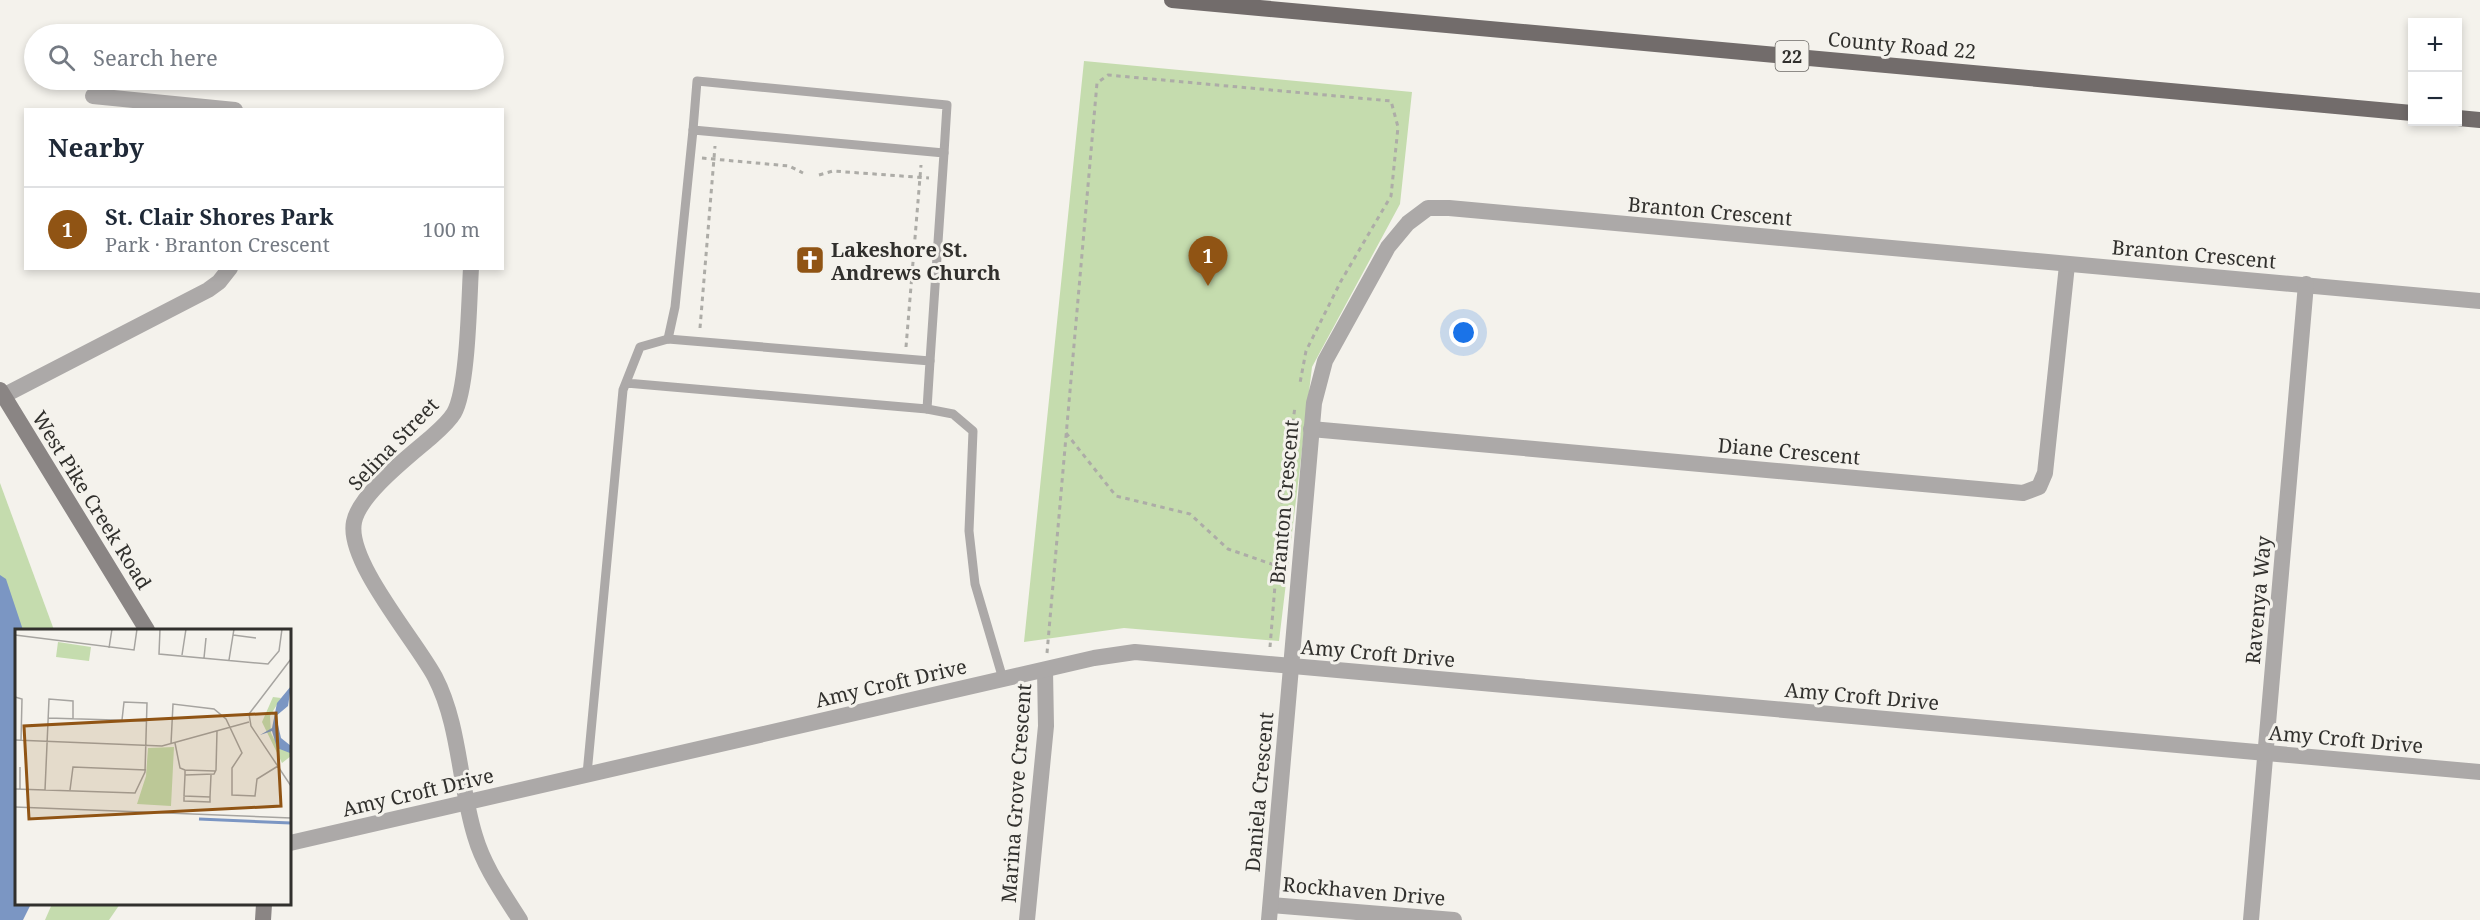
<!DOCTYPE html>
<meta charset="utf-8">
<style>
:root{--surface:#fff;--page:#f2f2f3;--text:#1f2937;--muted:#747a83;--line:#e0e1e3;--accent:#905414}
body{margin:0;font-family:"Noto Serif",serif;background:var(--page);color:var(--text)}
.controls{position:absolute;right:18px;top:18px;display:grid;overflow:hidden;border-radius:0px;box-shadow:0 3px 9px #0003}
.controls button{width:54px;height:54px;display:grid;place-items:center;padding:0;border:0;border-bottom:2px solid var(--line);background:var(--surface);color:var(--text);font:30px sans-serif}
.you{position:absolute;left:1464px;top:333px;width:21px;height:21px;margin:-15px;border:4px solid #fff;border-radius:50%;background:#1a73e8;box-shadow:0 0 0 9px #1a73e833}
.badge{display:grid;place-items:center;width:39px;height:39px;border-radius:50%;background:var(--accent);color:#fff;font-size:20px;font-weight:700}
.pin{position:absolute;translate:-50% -50px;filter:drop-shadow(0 2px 3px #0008)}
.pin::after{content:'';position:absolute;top:32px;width:21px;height:18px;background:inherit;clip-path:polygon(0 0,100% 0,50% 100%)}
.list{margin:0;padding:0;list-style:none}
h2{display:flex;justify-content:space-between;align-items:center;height:78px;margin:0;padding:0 24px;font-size:26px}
h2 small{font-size:20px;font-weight:400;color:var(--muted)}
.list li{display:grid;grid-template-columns:39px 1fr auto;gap:18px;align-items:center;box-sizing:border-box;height:84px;padding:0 24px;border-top:2px solid var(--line)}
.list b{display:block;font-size:22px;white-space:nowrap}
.list p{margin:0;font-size:20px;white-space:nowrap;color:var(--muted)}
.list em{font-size:20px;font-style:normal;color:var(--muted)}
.icon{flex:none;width:33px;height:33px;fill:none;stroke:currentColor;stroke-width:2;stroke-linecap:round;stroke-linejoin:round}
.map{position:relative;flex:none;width:2480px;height:920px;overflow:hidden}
.search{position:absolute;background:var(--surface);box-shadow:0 3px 9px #0003;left:24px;top:24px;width:480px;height:66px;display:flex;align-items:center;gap:15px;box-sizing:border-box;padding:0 21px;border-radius:33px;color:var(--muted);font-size:22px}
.panel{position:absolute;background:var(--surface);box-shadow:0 3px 9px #0003;left:24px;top:108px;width:480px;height:162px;border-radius:0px}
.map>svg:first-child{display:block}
.green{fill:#c5dcae}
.water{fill:#7b96c3}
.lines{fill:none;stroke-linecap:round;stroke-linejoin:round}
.path{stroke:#adaca7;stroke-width:3;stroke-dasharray:4.5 4.5;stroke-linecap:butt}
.service{stroke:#aca9a8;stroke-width:9}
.minor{stroke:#aca9a8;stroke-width:16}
.tertiary{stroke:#aca9a8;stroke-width:16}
.secondary{stroke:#8a8584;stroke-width:16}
.primary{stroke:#726c6b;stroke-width:16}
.labels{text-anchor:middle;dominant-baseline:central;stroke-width:6;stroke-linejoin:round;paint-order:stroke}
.shield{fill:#f4f2ec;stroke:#6c6a66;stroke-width:1.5}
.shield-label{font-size:18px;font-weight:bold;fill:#31302d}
.street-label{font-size:20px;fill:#31302d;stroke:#f4f2ec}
.poi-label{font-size:20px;font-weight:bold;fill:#31302d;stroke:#f4f2ec;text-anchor:start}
.inset-river{fill:none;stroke:#7b96c3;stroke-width:3}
.inset-road{fill:none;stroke:#a6a4a0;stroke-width:1.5}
.view{fill:#905414;fill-opacity:0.15;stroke:#905414;stroke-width:3}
.inset-edge{fill:none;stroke:#31302d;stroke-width:3}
</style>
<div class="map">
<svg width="2480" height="920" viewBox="0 0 2480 920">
<rect width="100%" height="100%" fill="#f4f2ec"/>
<g class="green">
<path d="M 1084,61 L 1412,92 L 1400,204 L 1312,367 L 1279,641 L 1124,628 L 1024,642 Z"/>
<path d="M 0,483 L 54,630 L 16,630 L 0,609 Z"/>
<path d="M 52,904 L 120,904 L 109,920 L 45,920 Z"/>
</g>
<path class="water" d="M 0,575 L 6,579 L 23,630 L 16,630 L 16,904 L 31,904 L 23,920 L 0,920 Z"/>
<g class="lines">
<g class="path">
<path d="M 702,158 L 789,166 L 803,173"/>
<path d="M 819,175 L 833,171 L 929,178"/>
<path d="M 700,328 L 715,146"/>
<path d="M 906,347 L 921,165"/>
<path d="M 1066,433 L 1116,496 L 1190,514 L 1228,549 L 1283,568"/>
<path d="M 1270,647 L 1282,499 L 1295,407"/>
<path d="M 1047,653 L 1097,83 L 1108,75 L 1391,101 L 1398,127 L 1391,196 L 1341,281 L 1306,351 L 1300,383"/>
</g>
<g class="service">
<path d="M 693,130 L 697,81 L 947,105 L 944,153"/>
<path d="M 668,339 L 675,307 L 693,130 L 944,153 L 930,361"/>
<path d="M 927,409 L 953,414 L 973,431 L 969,531 L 975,584 L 1003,679"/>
<path d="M 587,774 L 623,390 L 640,347 L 668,339 L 930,361 L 927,409 L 626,383"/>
</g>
<g class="minor">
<path d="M 93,96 L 235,110"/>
<path d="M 471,268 C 469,300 468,389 454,413 C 448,423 438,431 429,439 C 408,457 359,495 354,522 C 346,561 416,641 435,677 C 460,725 459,785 475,836 C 484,867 503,893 520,920"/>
<path d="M 3,396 L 208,290 L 219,282 L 230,268"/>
<path d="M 1311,429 L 2023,493 L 2039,487 L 2045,473 L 2067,265"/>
<path d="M 1271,905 L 1454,920"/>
<path d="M 1027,920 L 1046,726 L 1045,670"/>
<path d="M 1269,920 L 1314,403 L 1325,361 L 1388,247 L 1408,223 L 1428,208 L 1449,208 L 2480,301"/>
<path d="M 2251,920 L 2306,284"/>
</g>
<path class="tertiary" d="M 290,843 L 1094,658 L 1135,652 L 2480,772"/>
<g class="secondary">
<path d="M 0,390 L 147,630"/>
<path d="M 263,920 L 264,904"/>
</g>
<g class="primary">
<path d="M 1172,0 L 2412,113"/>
<path d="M 2458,118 L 2480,120"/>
</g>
</g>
<defs>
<g id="church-square" transform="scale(1.5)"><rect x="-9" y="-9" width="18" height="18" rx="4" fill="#905414" stroke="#f4f2ec"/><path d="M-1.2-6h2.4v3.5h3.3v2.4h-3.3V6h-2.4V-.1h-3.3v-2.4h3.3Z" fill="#fff"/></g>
</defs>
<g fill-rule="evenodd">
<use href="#church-square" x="810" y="260"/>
</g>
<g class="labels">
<rect class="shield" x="1775.5" y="41" width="33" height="30" rx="4.5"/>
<g class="shield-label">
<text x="1792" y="56">22</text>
</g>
<g class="street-label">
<text transform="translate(1902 45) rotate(5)">County Road 22</text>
<text transform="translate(1710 211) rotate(5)">Branton Crescent</text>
<text transform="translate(2194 254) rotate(5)">Branton Crescent</text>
<text transform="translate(393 444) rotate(-46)">Selina Street</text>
<text transform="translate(1789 451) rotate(5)">Diane Crescent</text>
<text transform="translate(92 500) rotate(58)">West Pike Creek Road</text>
<text transform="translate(1284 502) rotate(-85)">Branton Crescent</text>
<text transform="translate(2258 600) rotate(-85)">Ravenya Way</text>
<text transform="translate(1378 653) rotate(5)">Amy Croft Drive</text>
<text transform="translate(891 683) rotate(-13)">Amy Croft Drive</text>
<text transform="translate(1862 696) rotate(5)">Amy Croft Drive</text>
<text transform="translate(2346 739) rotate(5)">Amy Croft Drive</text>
<text transform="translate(418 792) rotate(-13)">Amy Croft Drive</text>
<text transform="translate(1259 792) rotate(-85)">Daniela Crescent</text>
<text transform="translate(1016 793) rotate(-86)">Marina Grove Crescent</text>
<text transform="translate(1364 891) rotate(5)">Rockhaven Drive</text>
</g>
<g class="poi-label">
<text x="831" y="249">Lakeshore St.<tspan x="831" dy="23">Andrews Church</tspan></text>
</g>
</g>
<g transform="translate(15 629)">
<rect width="276" height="276" fill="#f4f2ec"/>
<path d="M 43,13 L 76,18 L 74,32 L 41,28 ZM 258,68 L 266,69 L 255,87 L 256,104 L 259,110 L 276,119 L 276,127 L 267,134 L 247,93 ZM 159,118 L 156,177 L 122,175 L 131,147 L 133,119 Z" fill="#c5dcae"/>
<path d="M 276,57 L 273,77 L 261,87 L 266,109 L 276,117 L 275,124 L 262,119 L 257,102 L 245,106 L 257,99 L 262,74 Z" fill="#7b96c3"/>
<path class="inset-river" d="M 184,190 L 276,194"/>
<path class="inset-road" d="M 145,0 L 144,25 L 253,35 L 264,22 L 267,0M 0,6 L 119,21 L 122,0M 218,6 L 241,9M 94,19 L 97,0M 167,26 L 171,0M 189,29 L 191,9M 276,30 L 234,85 L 236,97 L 276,157M 214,31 L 219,0M 0,68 L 7,70 L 6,112M 33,89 L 132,92M 0,111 L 147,117 L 234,93M 160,114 L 165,139 L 170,141M 156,115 L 158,75 L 199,80 L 211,90 L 227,124 L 217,139 L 217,166 L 240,167 L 242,150 L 263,137M 200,142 L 170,141 L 170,146 L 199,145 L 201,141 L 202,102M 170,146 L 169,167 L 195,168 L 196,146M 0,160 L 120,164 L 130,143 L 132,74 L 109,73 L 107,91M 5,160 L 5,138M 30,161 L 34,70 L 58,72 L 58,90M 55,161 L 58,138 L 131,141M 169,167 L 169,172 L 195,173 L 195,168M 0,178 L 276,189"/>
<path class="view" d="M 261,84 L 266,177 L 14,190 L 9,97 Z"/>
<rect width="276" height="276" class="inset-edge"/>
</g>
</svg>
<div class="controls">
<button>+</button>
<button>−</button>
</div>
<div class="you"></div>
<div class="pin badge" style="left:1208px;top:286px">1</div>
<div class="search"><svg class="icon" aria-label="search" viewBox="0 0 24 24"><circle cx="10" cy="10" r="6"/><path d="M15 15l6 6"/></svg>Search here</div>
<section class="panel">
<h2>Nearby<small></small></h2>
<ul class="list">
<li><span class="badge">1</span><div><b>St. Clair Shores Park</b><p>Park · Branton Crescent</p></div><em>100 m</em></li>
</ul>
</section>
</div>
